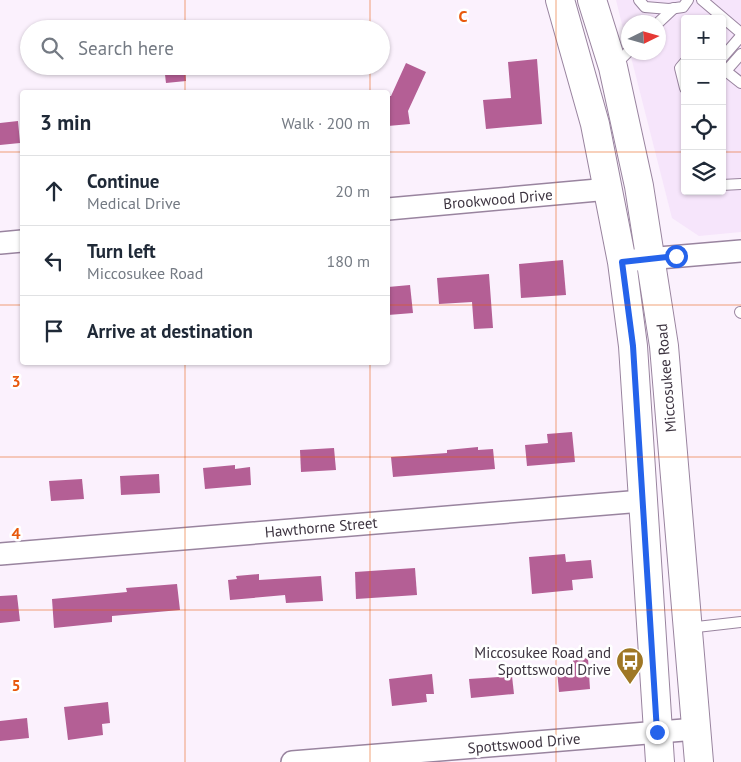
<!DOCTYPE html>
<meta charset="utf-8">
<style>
:root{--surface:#fff;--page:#f6f6f7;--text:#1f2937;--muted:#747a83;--line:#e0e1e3}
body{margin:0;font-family:"PT Sans",sans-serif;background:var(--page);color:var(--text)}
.controls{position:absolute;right:15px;top:15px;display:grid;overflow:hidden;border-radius:5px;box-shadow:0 1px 4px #0004}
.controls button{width:45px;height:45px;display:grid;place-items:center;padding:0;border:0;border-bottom:1px solid var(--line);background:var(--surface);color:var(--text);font:25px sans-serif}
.compass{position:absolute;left:621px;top:15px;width:45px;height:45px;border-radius:50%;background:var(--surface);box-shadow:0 1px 4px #0004;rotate:85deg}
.stop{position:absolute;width:15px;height:15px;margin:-11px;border:4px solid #2563eb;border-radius:50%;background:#fff}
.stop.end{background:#2563eb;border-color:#fff;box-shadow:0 1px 5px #0008}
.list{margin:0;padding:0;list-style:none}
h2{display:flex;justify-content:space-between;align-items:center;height:65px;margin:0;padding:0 20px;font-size:21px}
h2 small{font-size:16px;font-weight:400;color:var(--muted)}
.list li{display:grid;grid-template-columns:32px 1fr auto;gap:15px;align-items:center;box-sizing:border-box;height:70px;padding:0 20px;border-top:1px solid var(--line)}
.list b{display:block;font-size:19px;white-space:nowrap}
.list p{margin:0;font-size:16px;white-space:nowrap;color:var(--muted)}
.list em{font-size:16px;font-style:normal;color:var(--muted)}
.icon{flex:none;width:28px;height:28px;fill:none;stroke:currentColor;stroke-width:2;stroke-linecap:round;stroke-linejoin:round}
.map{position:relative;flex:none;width:741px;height:762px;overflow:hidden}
.search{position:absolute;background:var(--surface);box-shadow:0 1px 4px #0004;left:20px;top:20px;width:370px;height:55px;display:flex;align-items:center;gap:12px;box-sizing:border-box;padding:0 18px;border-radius:28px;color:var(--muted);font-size:19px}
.panel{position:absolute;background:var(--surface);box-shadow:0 1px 4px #0004;left:20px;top:90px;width:370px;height:275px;border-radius:5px}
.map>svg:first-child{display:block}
.built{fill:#f6e5fb;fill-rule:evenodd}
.building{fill:#b45f95}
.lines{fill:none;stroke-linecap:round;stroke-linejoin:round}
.lane-casing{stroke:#99849f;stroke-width:12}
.street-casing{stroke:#99849f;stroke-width:24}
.secondary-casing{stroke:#99849f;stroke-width:30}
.lane{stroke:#fff;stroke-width:10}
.street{stroke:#fff;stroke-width:21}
.secondary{stroke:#fff;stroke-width:28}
.route{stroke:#2563eb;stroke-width:6}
.grid{fill:none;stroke:#e8590c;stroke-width:1;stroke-opacity:0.55}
.labels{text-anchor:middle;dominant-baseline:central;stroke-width:5;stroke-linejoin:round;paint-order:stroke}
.street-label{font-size:15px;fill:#3d3440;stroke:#fff}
.poi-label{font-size:15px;fill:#3d3440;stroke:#fff;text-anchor:end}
.grid-label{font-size:16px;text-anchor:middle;font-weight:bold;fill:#e8590c;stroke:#fff;stroke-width:5;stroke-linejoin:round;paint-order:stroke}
</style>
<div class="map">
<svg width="741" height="762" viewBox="0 0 741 762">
<rect width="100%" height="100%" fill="#fbf1fd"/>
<path class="built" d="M 616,0 L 741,0 L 741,232 L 699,236 L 672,218 L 630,53 L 658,52 L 658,22 L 628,22 L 628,49 ZM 685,19 L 722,19 L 722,191 L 685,191 Z"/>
<g class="building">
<path d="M 537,59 L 542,124 L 486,129 L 483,100 L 511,98 L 508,62 Z"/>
<path d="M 406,63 L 426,72 L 408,111 L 410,124 L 388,126 L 388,96 L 391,96 Z"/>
<path d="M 164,66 L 185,66 L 186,81 L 166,83 Z"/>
<path d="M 18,121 L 20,143 L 0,145 L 0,123 Z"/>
<path d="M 563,260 L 566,295 L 521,298 L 519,264 Z"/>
<path d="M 489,274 L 493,328 L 474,329 L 472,302 L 439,304 L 437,278 Z"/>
<path d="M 410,285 L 413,313 L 388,315 L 388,287 Z"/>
<path d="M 572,432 L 575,462 L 527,466 L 525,445 L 548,443 L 547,434 Z"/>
<path d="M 478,447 L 478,450 L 493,449 L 495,469 L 393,477 L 391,457 L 447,453 L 447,450 Z"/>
<path d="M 334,448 L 336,470 L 301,472 L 300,450 Z"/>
<path d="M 235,465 L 235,469 L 250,467 L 251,485 L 205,489 L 203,468 Z"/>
<path d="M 159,474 L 160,493 L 121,495 L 120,476 Z"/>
<path d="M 82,479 L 84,499 L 51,501 L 49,481 Z"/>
<path d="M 565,554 L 566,562 L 591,560 L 593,578 L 572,580 L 573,590 L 532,594 L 529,557 Z"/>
<path d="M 415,568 L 417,595 L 356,599 L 355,572 Z"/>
<path d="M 259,574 L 259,580 L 321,576 L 323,601 L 286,603 L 285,595 L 230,600 L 228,580 L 237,579 L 236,576 Z"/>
<path d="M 177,584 L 180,610 L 112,616 L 112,622 L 54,628 L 52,599 L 127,592 L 126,588 Z"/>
<path d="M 17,595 L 20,621 L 0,623 L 0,596 Z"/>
<path d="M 588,658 L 590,689 L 559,692 L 557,670 L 574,668 L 573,660 Z"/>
<path d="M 432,674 L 434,694 L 426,694 L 427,702 L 392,706 L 389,679 Z"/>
<path d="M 512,676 L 514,694 L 471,698 L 469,679 Z"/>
<path d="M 108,702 L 110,723 L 102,724 L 103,735 L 68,740 L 64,707 Z"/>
<path d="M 27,718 L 29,738 L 0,741 L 0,721 Z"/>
</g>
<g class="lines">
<g class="lane-casing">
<g id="lane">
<path d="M 639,0 L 645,7 L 669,9 L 683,7 L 688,0"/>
<path d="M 702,0 L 741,33"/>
<path d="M 658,23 L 674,8"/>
<path d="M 722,58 L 741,36"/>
<path d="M 685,62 L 680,68 L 685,88"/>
<path d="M 615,65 L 628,52"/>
<path d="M 722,68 L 741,83"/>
<path d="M 726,71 L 741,54"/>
<path d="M 722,185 L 741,184"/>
<path d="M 740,312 L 741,313"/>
<path d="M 688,628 L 741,622"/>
</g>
</g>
<g class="street-casing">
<g id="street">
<path d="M 388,209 L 609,189"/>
<path d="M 0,243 L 22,241"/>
<path d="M 635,260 L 741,251"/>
<path d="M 0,554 L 642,501"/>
<path d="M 292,762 L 696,729"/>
</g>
</g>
<g class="secondary-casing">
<g id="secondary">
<path d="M 560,0 L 595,124 L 622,262 L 633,346 L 660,762"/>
<path d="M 592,0 L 613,67 L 639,186 L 664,346 L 699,762"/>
</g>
</g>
<use href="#lane" class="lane"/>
<use href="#street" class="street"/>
<use href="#secondary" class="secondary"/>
</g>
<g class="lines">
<path class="route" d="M 657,732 L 633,346 L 622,262 L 676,256"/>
</g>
<path class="grid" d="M 185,0 L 185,29M 370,0 L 370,29M 556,0 L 556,762M 185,66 L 185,92M 370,66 L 370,92M 0,152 L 22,152M 388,152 L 685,152M 722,152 L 741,152M 0,305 L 22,305M 388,305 L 741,305M 185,362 L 185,762M 370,362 L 370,762M 0,457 L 741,457M 0,610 L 741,610"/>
<defs>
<g id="bus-pin" transform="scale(1.4375)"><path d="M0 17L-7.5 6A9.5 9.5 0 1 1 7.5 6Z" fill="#9f7725" stroke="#fff"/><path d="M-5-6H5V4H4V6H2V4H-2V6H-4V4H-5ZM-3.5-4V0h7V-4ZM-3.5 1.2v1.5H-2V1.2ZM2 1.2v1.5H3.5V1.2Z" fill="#fff"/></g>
</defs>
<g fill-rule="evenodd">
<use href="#bus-pin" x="630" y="661"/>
</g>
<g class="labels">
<g class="street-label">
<text transform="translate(498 199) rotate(-5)">Brookwood Drive</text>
<text transform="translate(666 378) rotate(-95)">Miccosukee Road</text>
<text transform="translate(321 527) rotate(-5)">Hawthorne Street</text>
<text transform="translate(524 743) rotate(-5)">Spottswood Drive</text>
</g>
<g class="poi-label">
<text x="611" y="652">Miccosukee Road and<tspan x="611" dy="17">Spottswood Drive</tspan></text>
</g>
</g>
<g class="grid-label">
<text x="463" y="22">C</text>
<text x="16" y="387">3</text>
<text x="16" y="539">4</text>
<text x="16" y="691">5</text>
</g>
</svg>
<div class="controls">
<button>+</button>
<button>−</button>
<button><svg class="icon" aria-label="locate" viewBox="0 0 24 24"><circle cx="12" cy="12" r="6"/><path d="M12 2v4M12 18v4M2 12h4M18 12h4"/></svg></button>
<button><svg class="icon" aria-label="layers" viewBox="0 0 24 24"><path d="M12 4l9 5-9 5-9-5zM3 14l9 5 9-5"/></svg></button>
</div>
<svg class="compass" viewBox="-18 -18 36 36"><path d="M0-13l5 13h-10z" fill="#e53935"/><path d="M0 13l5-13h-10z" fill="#747a83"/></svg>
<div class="stop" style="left:676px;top:256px"></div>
<div class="stop end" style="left:657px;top:732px"></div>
<div class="search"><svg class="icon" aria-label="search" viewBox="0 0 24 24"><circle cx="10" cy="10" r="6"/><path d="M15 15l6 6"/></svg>Search here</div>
<section class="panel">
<h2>3 min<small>Walk · 200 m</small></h2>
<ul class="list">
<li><svg class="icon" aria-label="ahead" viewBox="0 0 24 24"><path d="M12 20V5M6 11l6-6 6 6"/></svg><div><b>Continue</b><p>Medical Drive</p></div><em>20 m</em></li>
<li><svg class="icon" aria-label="left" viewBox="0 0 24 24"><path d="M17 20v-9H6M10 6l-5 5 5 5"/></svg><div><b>Turn left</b><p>Miccosukee Road</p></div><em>180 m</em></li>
<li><svg class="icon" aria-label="arrive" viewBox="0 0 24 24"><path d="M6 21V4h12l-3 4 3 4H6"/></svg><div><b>Arrive at destination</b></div></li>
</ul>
</section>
</div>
